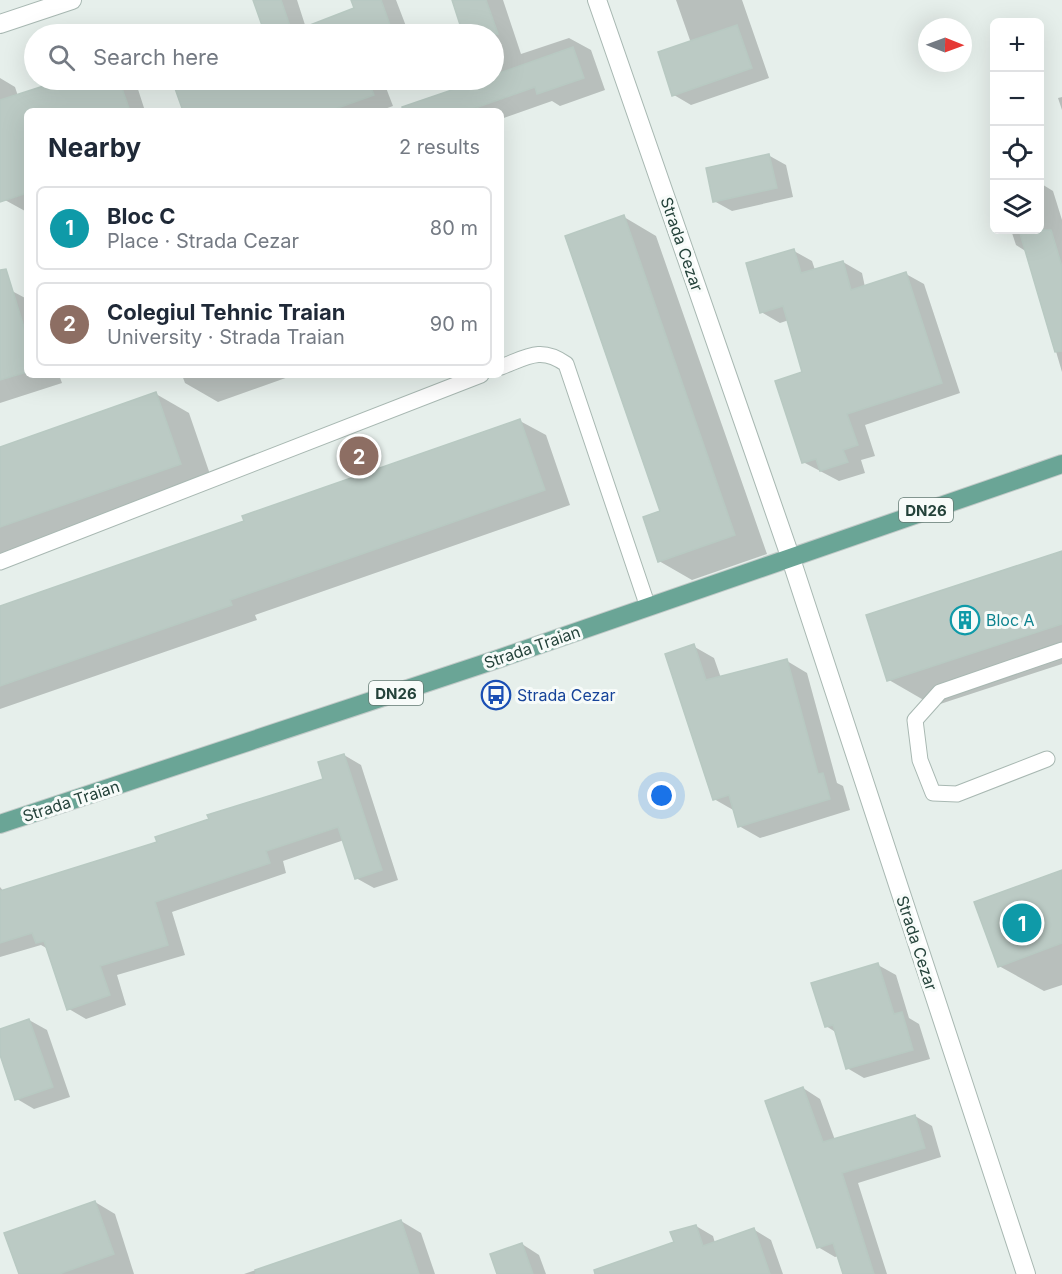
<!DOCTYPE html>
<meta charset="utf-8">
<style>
:root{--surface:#fff;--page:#f2f2f3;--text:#1f2937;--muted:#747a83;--line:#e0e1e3;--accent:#db2777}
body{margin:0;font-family:Inter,sans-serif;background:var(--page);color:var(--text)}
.controls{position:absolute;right:18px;top:18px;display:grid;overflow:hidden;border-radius:9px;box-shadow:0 6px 24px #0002}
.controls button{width:54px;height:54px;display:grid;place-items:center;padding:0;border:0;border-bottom:2px solid var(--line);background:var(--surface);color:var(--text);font:30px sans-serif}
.compass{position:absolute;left:918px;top:18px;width:54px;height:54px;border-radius:50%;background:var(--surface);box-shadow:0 6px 24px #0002;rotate:91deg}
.you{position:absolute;left:662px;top:796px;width:21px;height:21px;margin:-15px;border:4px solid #fff;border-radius:50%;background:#1a73e8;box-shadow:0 0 0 9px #1a73e833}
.badge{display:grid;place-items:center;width:39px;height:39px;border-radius:50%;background:var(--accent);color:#fff;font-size:20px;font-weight:700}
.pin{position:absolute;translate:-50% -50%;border:3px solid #fff;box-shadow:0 2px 6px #0006}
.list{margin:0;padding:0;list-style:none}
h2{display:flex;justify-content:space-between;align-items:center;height:78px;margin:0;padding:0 24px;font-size:26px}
h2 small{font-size:20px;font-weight:400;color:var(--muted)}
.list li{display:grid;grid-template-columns:39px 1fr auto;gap:18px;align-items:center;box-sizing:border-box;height:84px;margin:0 12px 12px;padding:0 12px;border:2px solid var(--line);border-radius:9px}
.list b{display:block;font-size:22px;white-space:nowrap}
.list p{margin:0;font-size:20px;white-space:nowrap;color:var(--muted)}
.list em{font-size:20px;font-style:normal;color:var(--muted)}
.icon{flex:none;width:33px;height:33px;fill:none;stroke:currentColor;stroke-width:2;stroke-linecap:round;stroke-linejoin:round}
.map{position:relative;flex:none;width:1062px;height:1274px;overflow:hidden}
.search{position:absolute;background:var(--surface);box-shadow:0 6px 24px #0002;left:24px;top:24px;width:480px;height:66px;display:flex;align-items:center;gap:15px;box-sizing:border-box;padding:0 21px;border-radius:33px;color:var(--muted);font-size:22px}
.panel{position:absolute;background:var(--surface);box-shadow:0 6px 24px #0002;left:24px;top:108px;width:480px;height:270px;border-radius:9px}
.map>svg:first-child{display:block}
.shadow{fill:#0003}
.building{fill:#bbcac4;stroke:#b8c9c2;stroke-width:1.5}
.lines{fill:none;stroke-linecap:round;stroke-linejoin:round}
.service-casing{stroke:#a8b8b2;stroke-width:17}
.minor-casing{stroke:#a8b8b2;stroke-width:20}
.tertiary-casing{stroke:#a8b8b2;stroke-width:20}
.primary-casing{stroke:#c2cac8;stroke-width:20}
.service{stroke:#fff;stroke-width:15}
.minor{stroke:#fff;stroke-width:18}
.tertiary{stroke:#fff;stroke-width:18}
.primary{stroke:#6aa596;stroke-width:18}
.labels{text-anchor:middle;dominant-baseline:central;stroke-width:6;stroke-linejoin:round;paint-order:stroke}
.shield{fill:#f7fbf9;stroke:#637a73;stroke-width:1.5}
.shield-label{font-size:15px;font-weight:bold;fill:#24423a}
.street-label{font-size:16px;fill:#24423a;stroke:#f7fbf9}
.culture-label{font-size:16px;fill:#0d838f;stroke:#f7fbf9;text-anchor:start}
.transit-label{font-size:16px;fill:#164399;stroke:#f7fbf9;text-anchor:start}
</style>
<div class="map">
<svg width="1062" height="1274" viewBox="0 0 1062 1274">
<rect width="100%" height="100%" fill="#e6efeb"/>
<g class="shadow">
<path d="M 254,0 L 297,0 L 306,28 L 356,9 L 353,0 L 396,0 L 409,34 L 266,34 Z"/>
<path d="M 453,0 L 503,0 L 521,54 L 569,38 L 591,50 L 605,90 L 560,106 L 552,101 L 501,119 L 501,111 L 452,111 L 479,80 L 494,80 L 494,34 L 465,34 Z"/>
<path d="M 676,0 L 742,0 L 769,78 L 691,105 L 674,95 L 691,43 Z"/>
<path d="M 0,78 L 15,87 L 18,96 L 66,80 L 135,80 L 145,111 L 27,111 L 27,211 L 25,211 L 5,200 L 0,194 Z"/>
<path d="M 182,80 L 383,80 L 393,106 L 379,111 L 184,111 L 175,82 Z"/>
<path d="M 1062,97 L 1062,110 L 1058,98 Z"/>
<path d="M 768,155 L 786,165 L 793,197 L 732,211 L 714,201 Z"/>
<path d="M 1040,183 L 1053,191 L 1062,220 L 1062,372 L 1027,252 L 1016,245 L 1011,230 L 1040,230 Z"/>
<path d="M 624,217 L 656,236 L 767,554 L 692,580 L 659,561 L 662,512 Z"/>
<path d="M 794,251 L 812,261 L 815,270 L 843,262 L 862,273 L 865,287 L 906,274 L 924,284 L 960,393 L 865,425 L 875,456 L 861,460 L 865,473 L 839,481 L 803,462 L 804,373 L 789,320 L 780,323 L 761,312 Z"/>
<path d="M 12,291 L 27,299 L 27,375 L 59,375 L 62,383 L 0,403 L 0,295 Z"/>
<path d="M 182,375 L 294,375 L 218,402 L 185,383 Z"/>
<path d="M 156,394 L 189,413 L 213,483 L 0,557 L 0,448 Z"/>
<path d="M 520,421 L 546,435 L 570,505 L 255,615 L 257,620 L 0,709 L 0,608 L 246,522 Z"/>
<path d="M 1062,553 L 1062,664 L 934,706 L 889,680 Z"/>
<path d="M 693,646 L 714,658 L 721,678 L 787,661 L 807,673 L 837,783 L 843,786 L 850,810 L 760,838 L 739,826 L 735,811 L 714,799 Z"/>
<path d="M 344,755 L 361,765 L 398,880 L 374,888 L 356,878 L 344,840 L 283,861 L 286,873 L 172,912 L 185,955 L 117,975 L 126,1005 L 86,1019 L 69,1009 L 48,949 L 41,945 L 0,957 L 0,887 L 4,892 L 159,843 L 325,780 Z"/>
<path d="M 1062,871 L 1062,985 L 1044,991 L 999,966 Z"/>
<path d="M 878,965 L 896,975 L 909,1018 L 919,1024 L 930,1059 L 864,1078 L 847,1068 L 837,1033 L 826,1026 Z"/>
<path d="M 29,1020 L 47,1030 L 70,1097 L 34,1109 L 17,1099 L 0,1051 L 0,1030 Z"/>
<path d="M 803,1088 L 820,1099 L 835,1140 L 915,1116 L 932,1126 L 941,1157 L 858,1183 L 887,1274 L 844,1274 L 839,1256 L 835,1257 L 818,1247 Z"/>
<path d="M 95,1202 L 115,1214 L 134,1274 L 20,1274 Z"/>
<path d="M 401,1221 L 421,1233 L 435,1274 L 244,1274 Z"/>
<path d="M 696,1226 L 713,1236 L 715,1243 L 753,1229 L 771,1240 L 783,1274 L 629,1274 L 675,1243 Z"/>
<path d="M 522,1244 L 539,1255 L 546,1274 L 499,1274 Z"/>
</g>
<g class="building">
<path d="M 253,0 L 281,0 L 292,32 L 354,8 L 351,0 L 381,0 L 390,25 L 365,34 L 265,34 Z"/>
<path d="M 452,0 L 486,0 L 498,34 L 463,34 Z"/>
<path d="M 737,25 L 752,68 L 672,96 L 658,52 Z"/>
<path d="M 573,47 L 584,78 L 537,94 L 535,87 L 467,111 L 403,111 L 402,107 L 481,80 L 494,80 L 494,75 Z"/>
<path d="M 62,80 L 119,80 L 130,111 L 27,111 L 27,193 L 0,202 L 0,100 Z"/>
<path d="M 172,80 L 368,80 L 374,95 L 329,111 L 183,111 Z"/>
<path d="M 769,154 L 777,188 L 713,202 L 706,168 Z"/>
<path d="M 624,215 L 735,535 L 658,562 L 643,517 L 660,511 L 565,236 Z"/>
<path d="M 1019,230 L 1051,230 L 1062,267 L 1062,351 L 1055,352 Z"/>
<path d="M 794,249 L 801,273 L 843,261 L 851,290 L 906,272 L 942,383 L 847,414 L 858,445 L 843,450 L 848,462 L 820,471 L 816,459 L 802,463 L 775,381 L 802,372 L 783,306 L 760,313 L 746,263 Z"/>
<path d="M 6,269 L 27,337 L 27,372 L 0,380 L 0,270 Z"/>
<path d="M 156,392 L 181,464 L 0,527 L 0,447 Z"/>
<path d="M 520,419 L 545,490 L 230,600 L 232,605 L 0,686 L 0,606 L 244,521 L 242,516 Z"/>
<path d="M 1062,551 L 1062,624 L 887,681 L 866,615 Z"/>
<path d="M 694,644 L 706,680 L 787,659 L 818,774 L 823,773 L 830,799 L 738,827 L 729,795 L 713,800 L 665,654 Z"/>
<path d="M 344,754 L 382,870 L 355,879 L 338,827 L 266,851 L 270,863 L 155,902 L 168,945 L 100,966 L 110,995 L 67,1010 L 44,941 L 36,943 L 32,933 L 0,943 L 0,891 L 157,842 L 155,837 L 209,819 L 207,815 L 323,779 L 318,762 Z"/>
<path d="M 1062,870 L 1062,943 L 998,967 L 974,902 Z"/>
<path d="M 878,963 L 894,1014 L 902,1012 L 913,1050 L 846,1069 L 833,1025 L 825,1027 L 811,983 Z"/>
<path d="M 29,1019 L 53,1087 L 15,1100 L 0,1055 L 0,1029 Z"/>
<path d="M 803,1087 L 823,1142 L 915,1115 L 925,1148 L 842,1173 L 874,1274 L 843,1274 L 833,1243 L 817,1248 L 765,1101 Z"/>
<path d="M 95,1201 L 114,1254 L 59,1274 L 19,1274 L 4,1233 Z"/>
<path d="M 401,1220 L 419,1274 L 256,1274 L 255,1270 Z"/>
<path d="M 696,1225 L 703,1246 L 754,1228 L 770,1274 L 595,1274 L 594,1270 L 674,1242 L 670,1232 Z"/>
<path d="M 522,1243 L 533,1274 L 497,1274 L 490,1254 Z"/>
</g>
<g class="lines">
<g class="service-casing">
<g id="service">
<path d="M 501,367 C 527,357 541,346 566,364 L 648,607"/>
<path d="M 0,562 L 481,375"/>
<path d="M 1047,759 L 957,794 L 933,793 L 920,760 L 915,720 L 940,692 L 1062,650"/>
</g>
</g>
<g class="minor-casing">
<path id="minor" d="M 0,24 L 72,0"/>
</g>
<g class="tertiary-casing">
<path id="tertiary" d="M 597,0 L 790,556 L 1026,1274"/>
</g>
<g class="primary-casing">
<path id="primary" d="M 0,824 L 495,660 L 1062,464"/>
</g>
<use href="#service" class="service"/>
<use href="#minor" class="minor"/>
<use href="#tertiary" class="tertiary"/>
<use href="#primary" class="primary"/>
</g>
<defs>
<g id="building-ring" transform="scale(1.5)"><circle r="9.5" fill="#f7fbf9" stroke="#0f9aa8" stroke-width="1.5"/><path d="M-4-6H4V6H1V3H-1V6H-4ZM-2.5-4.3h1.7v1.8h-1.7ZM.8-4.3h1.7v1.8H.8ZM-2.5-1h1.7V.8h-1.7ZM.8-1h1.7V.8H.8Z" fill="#0f9aa8"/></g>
<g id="bus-ring" transform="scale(1.5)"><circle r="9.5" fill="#f7fbf9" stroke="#1a4fb4" stroke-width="1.5"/><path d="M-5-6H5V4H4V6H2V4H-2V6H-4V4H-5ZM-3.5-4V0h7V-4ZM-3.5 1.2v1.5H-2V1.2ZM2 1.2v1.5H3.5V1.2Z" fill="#1a4fb4"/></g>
</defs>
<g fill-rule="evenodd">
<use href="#building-ring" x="965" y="620"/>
<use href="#bus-ring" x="496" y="695"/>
</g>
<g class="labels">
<g class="shield">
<rect x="899" y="498" width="54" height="24" rx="4.5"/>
<rect x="369" y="681" width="54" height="24" rx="4.5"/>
</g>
<g class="shield-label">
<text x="926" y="510">DN26</text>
<text x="396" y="693">DN26</text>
</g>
<g class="street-label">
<text transform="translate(682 244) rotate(71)">Strada Cezar</text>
<text transform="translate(532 647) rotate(-19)">Strada Traian</text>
<text transform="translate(71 801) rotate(-18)">Strada Traian</text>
<text transform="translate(917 943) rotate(72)">Strada Cezar</text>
</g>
<g class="culture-label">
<text x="986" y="620">Bloc A</text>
</g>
<g class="transit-label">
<text x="517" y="695">Strada Cezar</text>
</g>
</g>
</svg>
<div class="controls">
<button>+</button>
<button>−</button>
<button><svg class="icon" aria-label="locate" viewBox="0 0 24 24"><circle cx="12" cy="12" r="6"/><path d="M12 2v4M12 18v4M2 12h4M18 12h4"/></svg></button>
<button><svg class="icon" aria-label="layers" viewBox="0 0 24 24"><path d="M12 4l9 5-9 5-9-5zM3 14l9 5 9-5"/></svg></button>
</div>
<svg class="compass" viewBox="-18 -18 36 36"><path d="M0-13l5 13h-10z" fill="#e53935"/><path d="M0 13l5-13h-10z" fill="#747a83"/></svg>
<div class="you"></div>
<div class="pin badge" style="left:1022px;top:923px;background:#0f9aa8">1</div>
<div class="pin badge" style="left:359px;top:456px;background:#8d6e63">2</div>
<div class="search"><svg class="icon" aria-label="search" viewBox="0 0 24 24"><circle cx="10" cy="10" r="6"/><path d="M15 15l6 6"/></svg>Search here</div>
<section class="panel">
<h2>Nearby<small>2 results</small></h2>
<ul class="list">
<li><span class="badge" style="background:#0f9aa8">1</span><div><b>Bloc C</b><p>Place · Strada Cezar</p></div><em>80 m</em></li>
<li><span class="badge" style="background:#8d6e63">2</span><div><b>Colegiul Tehnic Traian</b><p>University · Strada Traian</p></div><em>90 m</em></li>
</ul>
</section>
</div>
